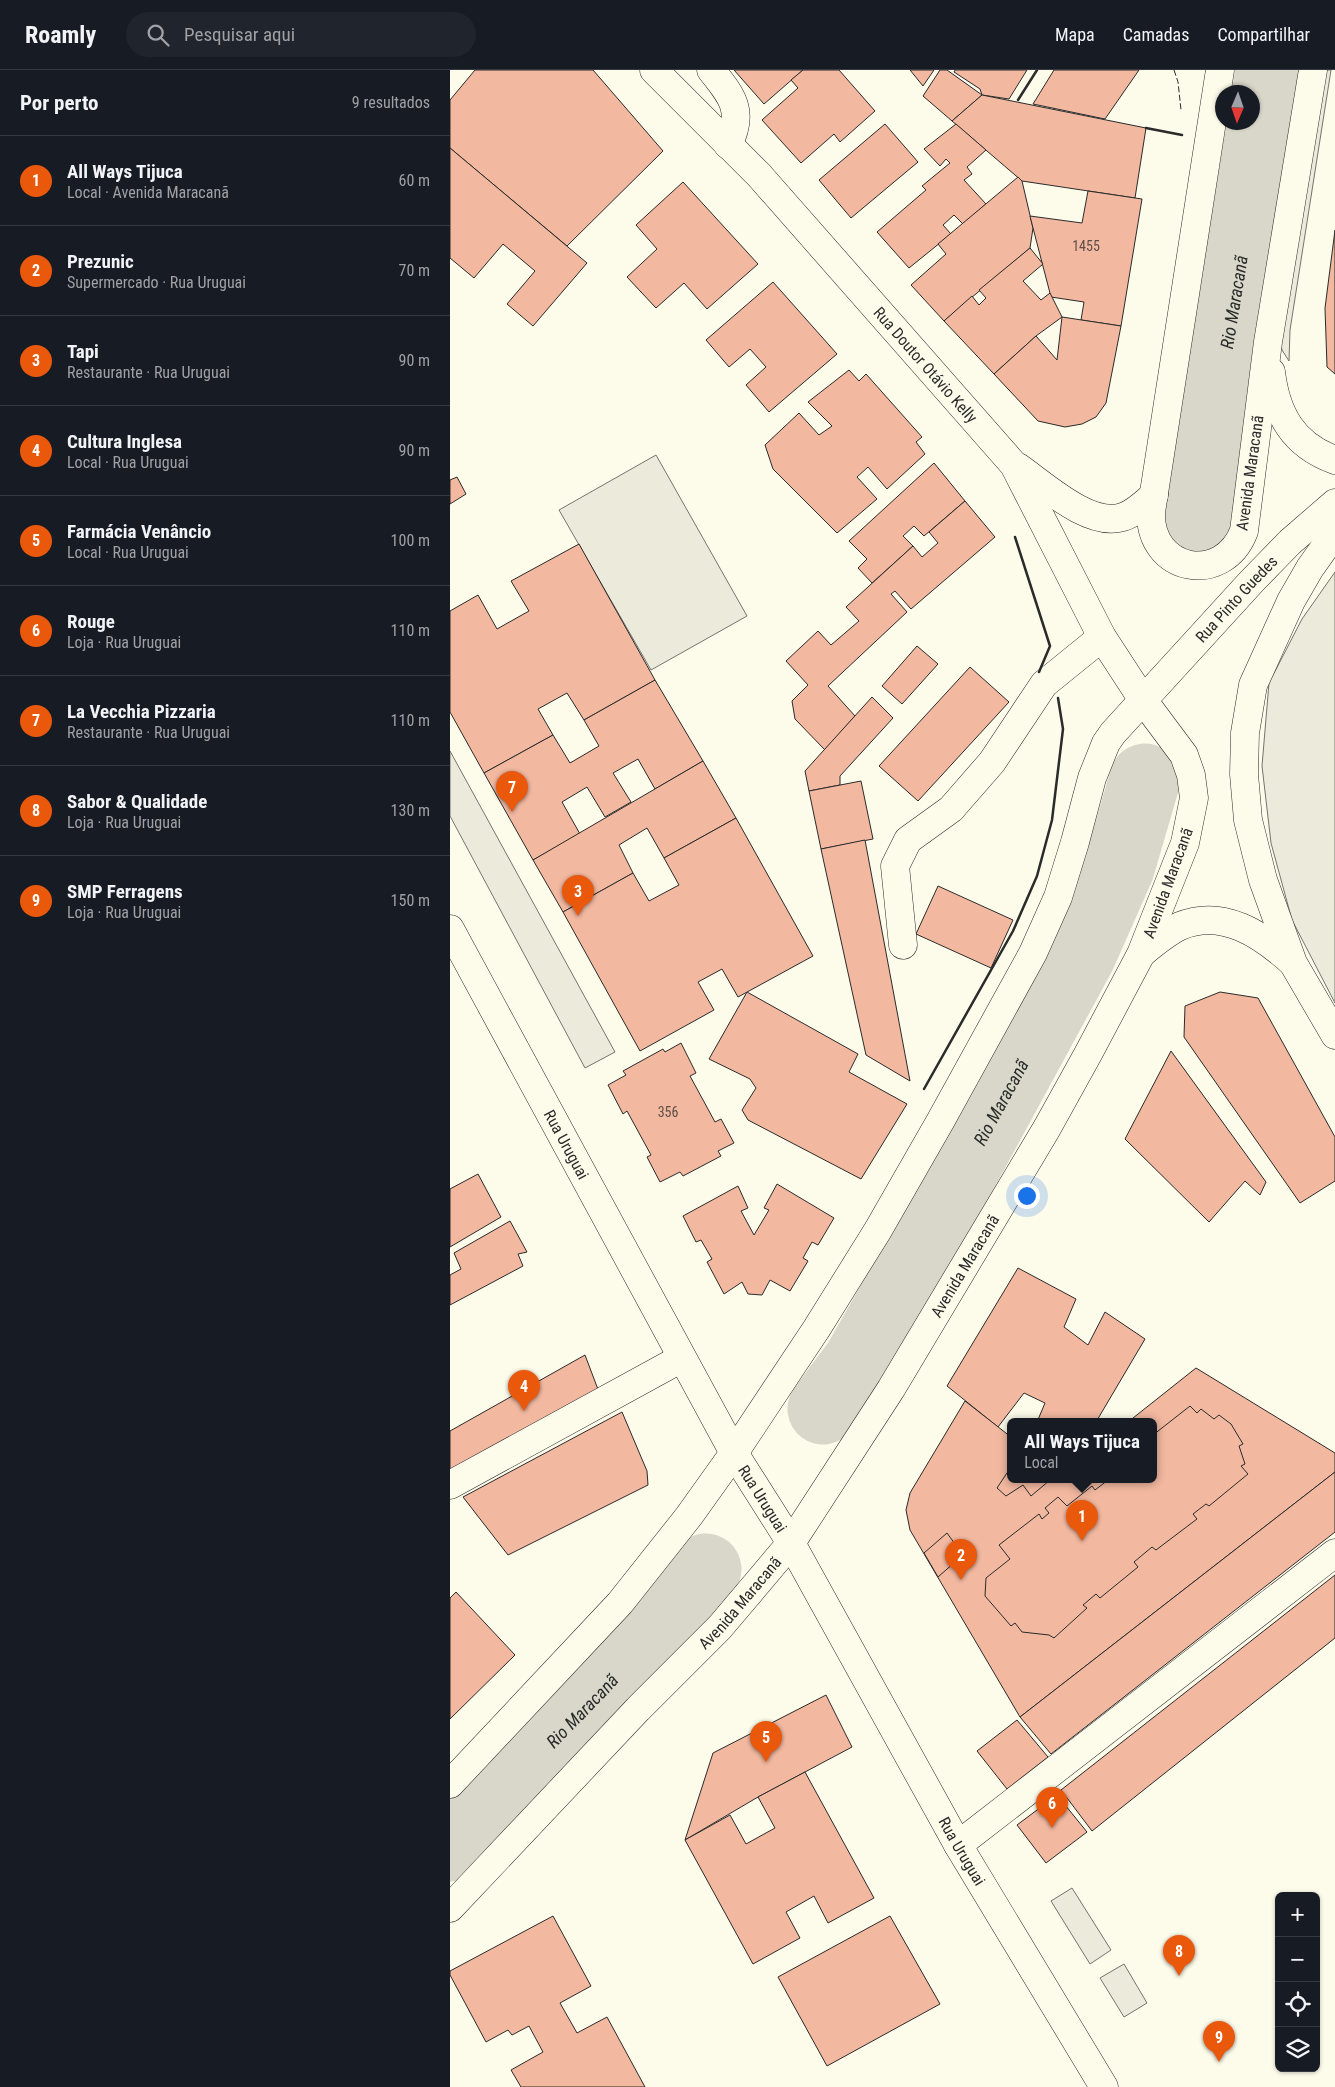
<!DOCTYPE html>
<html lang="pt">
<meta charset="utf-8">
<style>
:root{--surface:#171b24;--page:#20242c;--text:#f1f3f6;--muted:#9ea1a6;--line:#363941;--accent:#ea580c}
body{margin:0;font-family:"Roboto Condensed",sans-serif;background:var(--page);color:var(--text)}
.controls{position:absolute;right:15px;bottom:15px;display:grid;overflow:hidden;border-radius:8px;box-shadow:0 1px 4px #0004}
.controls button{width:45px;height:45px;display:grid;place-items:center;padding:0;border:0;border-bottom:1px solid var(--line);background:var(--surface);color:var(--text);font:25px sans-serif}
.compass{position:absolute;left:765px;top:15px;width:45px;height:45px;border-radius:50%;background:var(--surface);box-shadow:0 1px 4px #0004;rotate:182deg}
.you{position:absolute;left:576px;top:1125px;width:18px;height:18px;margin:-12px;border:4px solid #fff;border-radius:50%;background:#1a73e8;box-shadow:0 0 0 8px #1a73e833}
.badge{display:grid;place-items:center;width:32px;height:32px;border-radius:50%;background:var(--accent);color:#fff;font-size:16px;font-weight:700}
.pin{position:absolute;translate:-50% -41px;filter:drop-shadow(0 1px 2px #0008)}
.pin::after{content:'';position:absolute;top:26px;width:18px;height:15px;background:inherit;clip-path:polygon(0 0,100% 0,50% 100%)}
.popup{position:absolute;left:557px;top:1348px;width:150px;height:65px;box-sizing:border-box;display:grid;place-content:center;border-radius:8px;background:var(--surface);filter:drop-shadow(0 1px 4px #0005);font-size:16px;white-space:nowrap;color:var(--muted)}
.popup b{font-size:19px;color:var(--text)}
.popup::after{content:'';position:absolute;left:50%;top:100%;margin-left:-10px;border:10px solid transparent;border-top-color:var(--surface)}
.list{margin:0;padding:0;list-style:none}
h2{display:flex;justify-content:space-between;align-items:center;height:65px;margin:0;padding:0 20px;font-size:21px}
h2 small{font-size:16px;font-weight:400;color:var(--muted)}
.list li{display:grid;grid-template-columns:32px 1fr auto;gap:15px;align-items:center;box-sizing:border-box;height:90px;padding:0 20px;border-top:1px solid var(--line)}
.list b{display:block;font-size:19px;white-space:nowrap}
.list p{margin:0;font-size:16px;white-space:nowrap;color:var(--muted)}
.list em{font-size:16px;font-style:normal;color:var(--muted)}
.icon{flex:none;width:28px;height:28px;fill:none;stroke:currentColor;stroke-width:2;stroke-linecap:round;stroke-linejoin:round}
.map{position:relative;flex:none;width:885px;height:2017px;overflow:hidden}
header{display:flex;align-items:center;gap:30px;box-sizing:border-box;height:70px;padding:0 25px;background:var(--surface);border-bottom:1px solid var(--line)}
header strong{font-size:24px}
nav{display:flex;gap:28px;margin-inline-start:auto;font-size:18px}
.search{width:350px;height:45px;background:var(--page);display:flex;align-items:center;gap:12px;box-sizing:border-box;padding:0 18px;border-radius:28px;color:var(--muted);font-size:19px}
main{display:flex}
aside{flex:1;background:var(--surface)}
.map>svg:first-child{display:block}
.green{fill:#ecebdb;stroke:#74746e}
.parking{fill:#eceadb;stroke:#74746e}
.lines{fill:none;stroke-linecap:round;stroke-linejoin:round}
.river{stroke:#d8d7c9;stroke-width:71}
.building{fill:#f2b8a0;stroke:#2b2b2b}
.minor-casing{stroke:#2b2b2b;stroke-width:29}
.major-casing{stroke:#2b2b2b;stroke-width:29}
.minor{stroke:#fdfbea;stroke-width:28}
.major{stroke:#fdfbea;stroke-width:28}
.fence{stroke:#2b2b2b;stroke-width:1;stroke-dasharray:6 2.5;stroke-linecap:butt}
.wall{stroke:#2b2b2b;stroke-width:2.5}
.labels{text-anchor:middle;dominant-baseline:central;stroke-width:4;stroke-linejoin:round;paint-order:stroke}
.number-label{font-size:14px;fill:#5d4e48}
.street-label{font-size:16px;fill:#2b2b2b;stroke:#fdfbea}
.water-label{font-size:18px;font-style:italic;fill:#2b2b2b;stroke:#fdfbea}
</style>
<header>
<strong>Roamly</strong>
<div class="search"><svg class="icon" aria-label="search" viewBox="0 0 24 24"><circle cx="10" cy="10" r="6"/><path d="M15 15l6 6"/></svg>Pesquisar aqui</div>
<nav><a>Mapa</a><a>Camadas</a><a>Compartilhar</a></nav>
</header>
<main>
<aside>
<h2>Por perto<small>9 resultados</small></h2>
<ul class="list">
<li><span class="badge">1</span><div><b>All Ways Tijuca</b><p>Local · Avenida Maracanã</p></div><em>60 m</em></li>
<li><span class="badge">2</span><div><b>Prezunic</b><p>Supermercado · Rua Uruguai</p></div><em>70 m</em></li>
<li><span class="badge">3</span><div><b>Tapi</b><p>Restaurante · Rua Uruguai</p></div><em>90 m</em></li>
<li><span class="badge">4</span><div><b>Cultura Inglesa</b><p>Local · Rua Uruguai</p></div><em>90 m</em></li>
<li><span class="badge">5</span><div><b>Farmácia Venâncio</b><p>Local · Rua Uruguai</p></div><em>100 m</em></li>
<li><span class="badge">6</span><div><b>Rouge</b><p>Loja · Rua Uruguai</p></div><em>110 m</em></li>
<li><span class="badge">7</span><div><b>La Vecchia Pizzaria</b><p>Restaurante · Rua Uruguai</p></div><em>110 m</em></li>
<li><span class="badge">8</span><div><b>Sabor &amp; Qualidade</b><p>Loja · Rua Uruguai</p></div><em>130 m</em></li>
<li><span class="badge">9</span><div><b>SMP Ferragens</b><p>Loja · Rua Uruguai</p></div><em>150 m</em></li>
</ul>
</aside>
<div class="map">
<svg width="885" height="2017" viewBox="0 0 885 2017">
<rect width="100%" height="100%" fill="#fdfbea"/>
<g class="green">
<path d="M 206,385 L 297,546 L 201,600 L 109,440 Z"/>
<path d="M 885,502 L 885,933 L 842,850 L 821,773 L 812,696 L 819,613 L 852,549 Z"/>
</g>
<g class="parking">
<path d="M 870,0 L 881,0 L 840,260 L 839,291 L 832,280 L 828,263 Z"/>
<path d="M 0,681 L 165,982 L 135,998 L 0,746 Z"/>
<path d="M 622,1818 L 661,1880 L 640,1894 L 601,1831 Z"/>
<path d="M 674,1894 L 697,1933 L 674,1947 L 650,1908 Z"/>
</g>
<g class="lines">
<g class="river">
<path id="s1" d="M 746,464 L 821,0"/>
<path id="s2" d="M 373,1339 L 408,1292 L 437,1241 L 631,884 L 669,798 L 695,709"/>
<path id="s3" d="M 0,1776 L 155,1617 L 256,1499"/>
</g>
</g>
<g class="building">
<path d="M 25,0 L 143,0 L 213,81 L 117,176 L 0,78 L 0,30 Z"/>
<path d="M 284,0 L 353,0 L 314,34 Z"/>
<path d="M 353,0 L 389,0 L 425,41 L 390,72 L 384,64 L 351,93 L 312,50 L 348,18 L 341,10 Z"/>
<path d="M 460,0 L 484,0 L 473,16 Z"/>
<path d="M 490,0 L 497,0 L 532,25 L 502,51 L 473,26 Z"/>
<path d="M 505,0 L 577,0 L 559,29 L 532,25 L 530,19 L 504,2 Z"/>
<path d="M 604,0 L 689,0 L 655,49 L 583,34 Z"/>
<path d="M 532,25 L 696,58 L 685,128 L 572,111 L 502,51 Z"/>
<path d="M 435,54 L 468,92 L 401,148 L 369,110 Z"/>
<path d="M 506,54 L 536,80 L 517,97 L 522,104 L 514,110 L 536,134 L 513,154 L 504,145 L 493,155 L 501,164 L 459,198 L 427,162 L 476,120 L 472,116 L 500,93 L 496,89 L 490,96 L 474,79 Z"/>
<path d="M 0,78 L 137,193 L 83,256 L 57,234 L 85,201 L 53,174 L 24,208 L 0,188 Z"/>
<path d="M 568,107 L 572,111 L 583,158 L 580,178 L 494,251 L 461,215 L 496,184 L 488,174 Z"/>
<path d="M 233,112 L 308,194 L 257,239 L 234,213 L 206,238 L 177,207 L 207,179 L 186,155 Z"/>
<path d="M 638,121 L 692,129 L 671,256 L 631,250 L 634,232 L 601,227 L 583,158 L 580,146 L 632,153 Z"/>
<path d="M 885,160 L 885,304 L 877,297 L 875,238 Z"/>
<path d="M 580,178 L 593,194 L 573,211 L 591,230 L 600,223 L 612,247 L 586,266 L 544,304 L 494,251 L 522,226 L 529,235 L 536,228 L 529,220 Z"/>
<path d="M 323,212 L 387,284 L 319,342 L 296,315 L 316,297 L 300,279 L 279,297 L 256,270 Z"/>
<path d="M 612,247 L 671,256 L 656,333 L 646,347 L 632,354 L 615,357 L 588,351 L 544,304 L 586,266 L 607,290 Z"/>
<path d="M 399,300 L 409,311 L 416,304 L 472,367 L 466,372 L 475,384 L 437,419 L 418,397 L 407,407 L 427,429 L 387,463 L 323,399 L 315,375 L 349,343 L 369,365 L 382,356 L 358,332 Z"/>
<path d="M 484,393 L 515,431 L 474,466 L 464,456 L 453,466 L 463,476 L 422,513 L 408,498 L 417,489 L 399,471 Z"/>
<path d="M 7,407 L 16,424 L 0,434 L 0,410 Z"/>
<path d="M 515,431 L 545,467 L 461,539 L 445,521 L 441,524 L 457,542 L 378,616 L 405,646 L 375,680 L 345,649 L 342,631 L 358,615 L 336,591 L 368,561 L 381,575 L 409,551 L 396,537 L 463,476 L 472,487 L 488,473 L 479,462 Z"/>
<path d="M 129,474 L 205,610 L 134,650 L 117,623 L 88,639 L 103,665 L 34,703 L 0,642 L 0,541 L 28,525 L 47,559 L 79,541 L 61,511 Z"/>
<path d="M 467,576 L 488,594 L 452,634 L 432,616 Z"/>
<path d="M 520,597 L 559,632 L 468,731 L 429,696 Z"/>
<path d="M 205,610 L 253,691 L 205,719 L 188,689 L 163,703 L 181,732 L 155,747 L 137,717 L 112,732 L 130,764 L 83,790 L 34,703 L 103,665 L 120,693 L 149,676 L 134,650 Z"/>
<path d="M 422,627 L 443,648 L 390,706 L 390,715 L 359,721 L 355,701 Z"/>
<path d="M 253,691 L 286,748 L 214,788 L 197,758 L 169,775 L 183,803 L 113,842 L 83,790 Z"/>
<path d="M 411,711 L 423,769 L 371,779 L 359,721 Z"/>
<path d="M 286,748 L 363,886 L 288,927 L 272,899 L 248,912 L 264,940 L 190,981 L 113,842 L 183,803 L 199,831 L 229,815 L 214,788 Z"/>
<path d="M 415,770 L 460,1011 L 416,985 L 371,779 Z"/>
<path d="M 488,816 L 563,850 L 541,898 L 466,864 Z"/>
<path d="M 297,922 L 408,984 L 399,1002 L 457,1034 L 411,1109 L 298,1050 L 292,1040 L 306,1018 L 300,1009 L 259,989 Z"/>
<path d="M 770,922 L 808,928 L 885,1067 L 885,1111 L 850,1133 L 734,967 L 735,936 Z"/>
<path d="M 231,973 L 246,1003 L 240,1006 L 265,1052 L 271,1049 L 284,1073 L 268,1081 L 271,1086 L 233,1106 L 230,1102 L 210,1112 L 197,1087 L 201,1085 L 177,1041 L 173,1044 L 158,1015 L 176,1005 L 173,1001 L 213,979 L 215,982 Z"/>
<path d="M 721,981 L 816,1112 L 810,1125 L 795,1111 L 759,1152 L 675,1069 Z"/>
<path d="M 28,1104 L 51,1147 L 0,1177 L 0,1119 Z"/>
<path d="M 327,1114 L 384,1148 L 368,1175 L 362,1172 L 353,1188 L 358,1191 L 340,1221 L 320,1210 L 312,1225 L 298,1224 L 292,1212 L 274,1224 L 257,1192 L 262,1189 L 251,1170 L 246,1172 L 233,1146 L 288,1116 L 298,1138 L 291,1141 L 304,1165 L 319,1140 L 314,1138 Z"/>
<path d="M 60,1151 L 77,1182 L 68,1184 L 73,1196 L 0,1235 L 0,1205 L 11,1199 L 4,1183 Z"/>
<path d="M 568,1198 L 626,1229 L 614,1257 L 638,1275 L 655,1242 L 695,1269 L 646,1352 L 587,1352 L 595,1333 L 574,1323 L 548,1357 L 497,1316 Z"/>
<path d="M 135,1285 L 149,1322 L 0,1404 L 0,1361 Z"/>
<path d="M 746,1298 L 885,1383 L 885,1402 L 570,1647 L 460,1460 L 456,1440 L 460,1423 L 515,1331 L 561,1367 L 561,1410 L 703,1410 L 703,1352 L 678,1352 Z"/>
<path d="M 740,1336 L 747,1343 L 751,1339 L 764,1349 L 769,1345 L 781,1354 L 793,1374 L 789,1376 L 795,1394 L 791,1396 L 798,1404 L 759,1436 L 756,1434 L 743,1444 L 747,1449 L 706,1480 L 702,1477 L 684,1492 L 688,1497 L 650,1528 L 646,1524 L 633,1535 L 637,1538 L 604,1568 L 599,1565 L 572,1562 L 565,1553 L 561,1556 L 535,1526 L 536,1508 L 560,1489 L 549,1475 L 589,1444 L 592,1449 L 599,1443 L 595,1438 L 608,1427 L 617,1436 L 642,1416 L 645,1420 L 658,1410 L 703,1410 L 703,1365 Z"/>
<path d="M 172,1342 L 197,1401 L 198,1415 L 58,1485 L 13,1427 Z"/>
<path d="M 561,1397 L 561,1410 L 600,1410 L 581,1426 L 573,1415 L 556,1426 L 547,1418 Z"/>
<path d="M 885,1402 L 885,1462 L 601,1684 L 570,1647 Z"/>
<path d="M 497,1463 L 513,1485 L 488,1507 L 474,1483 Z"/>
<path d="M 885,1505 L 885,1568 L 642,1761 L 611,1720 Z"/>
<path d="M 6,1522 L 65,1585 L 0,1649 L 0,1528 Z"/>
<path d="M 376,1625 L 402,1677 L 308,1727 L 235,1770 L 263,1683 Z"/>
<path d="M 567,1650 L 598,1687 L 557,1719 L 527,1681 Z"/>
<path d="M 355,1702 L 424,1828 L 378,1853 L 364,1826 L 336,1842 L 350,1868 L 303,1894 L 235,1770 L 280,1745 L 296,1774 L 325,1758 L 308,1727 Z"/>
<path d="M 607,1725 L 637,1762 L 596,1793 L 567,1755 Z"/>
<path d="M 103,1846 L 141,1916 L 110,1933 L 127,1963 L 157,1947 L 195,2017 L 71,2017 L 61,2000 L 93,1982 L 79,1956 L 62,1965 L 58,1960 L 36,1972 L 0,1905 L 0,1901 Z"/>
<path d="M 440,1846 L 490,1934 L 377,1996 L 328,1907 Z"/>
</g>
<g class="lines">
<g class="minor-casing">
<g id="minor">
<path id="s4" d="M 204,0 L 309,105 L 564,395 L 652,567 L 693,630 L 734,685 L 741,705 L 744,728 L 735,773 L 691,884 L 638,984 L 597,1058 L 441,1319 L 341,1473"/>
<path d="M 261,0 C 282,26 295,41 278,75"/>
<path d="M 770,0 L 701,442 C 699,502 773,516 794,461 L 818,272 L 863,0"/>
<path d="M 821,302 C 826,344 843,375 885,390"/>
<path d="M 568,397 C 594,415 640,458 673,447 C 685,443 695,433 704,425"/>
<path d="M 885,463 L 860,498 L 841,531 L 803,615 L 795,663 L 794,704 L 798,750 L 813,810 L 843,893 L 885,965"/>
<path d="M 453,875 L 445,796 L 458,770 L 501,739 L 542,692 L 594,614 L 652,567"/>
<path d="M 692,883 C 704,873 716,863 730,856 C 773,838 812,865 842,892"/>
<path id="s5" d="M 284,1383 L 367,1258 L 428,1160 L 491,1050 L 583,883 L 608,827 L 625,772 L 642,708 L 656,673 L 663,663 L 802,511 L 840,472 L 885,433"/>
<path d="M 0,1415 L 232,1288"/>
<path d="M 508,1775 L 885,1483"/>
</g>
</g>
<g class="major-casing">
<g id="major">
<path id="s6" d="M 0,859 L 284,1383 L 341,1473 L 508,1775 L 654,2017"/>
<path d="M 0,1714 L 170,1533 L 239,1446 L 284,1383"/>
<path id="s7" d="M 0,1838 L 188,1639 L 270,1557 L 341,1473"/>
</g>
</g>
<use href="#minor" class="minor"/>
<use href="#major" class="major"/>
<path class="fence" d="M 724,0 L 728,12 L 731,40"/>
<g class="wall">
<path d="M 568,30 L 587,0"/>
<path d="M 696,58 L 732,65"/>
<path d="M 565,467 L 600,576 L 589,602"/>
<path d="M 474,1019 L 563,861 L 587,806 L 602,750 L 613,659 L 608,628"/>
</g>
</g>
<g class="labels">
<g class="number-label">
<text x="636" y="176">1455</text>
<text x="218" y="1042">356</text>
</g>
<g class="street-label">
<text stroke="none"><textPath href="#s4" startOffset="401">Rua Doutor Otávio Kelly</textPath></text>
<text transform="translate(800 403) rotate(-82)">Avenida Maracanã</text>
<text stroke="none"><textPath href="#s5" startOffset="1000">Rua Pinto Guedes</textPath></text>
<text transform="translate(718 813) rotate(-70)">Avenida Maracanã</text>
<text stroke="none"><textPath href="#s6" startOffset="245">Rua Uruguai</textPath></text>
<text transform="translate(515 1196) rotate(-59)">Avenida Maracanã</text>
<text stroke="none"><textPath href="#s6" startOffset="650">Rua Uruguai</textPath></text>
<text stroke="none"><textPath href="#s7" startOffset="421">Avenida Maracanã</textPath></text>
<text stroke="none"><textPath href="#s6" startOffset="1055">Rua Uruguai</textPath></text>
</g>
<g class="water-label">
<text stroke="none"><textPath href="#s1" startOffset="235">Rio Maracanã</textPath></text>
<text stroke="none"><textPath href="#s2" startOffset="355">Rio Maracanã</textPath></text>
<text stroke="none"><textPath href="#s3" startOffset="189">Rio Maracanã</textPath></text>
</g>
</g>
</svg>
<div class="controls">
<button>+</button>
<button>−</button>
<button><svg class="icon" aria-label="locate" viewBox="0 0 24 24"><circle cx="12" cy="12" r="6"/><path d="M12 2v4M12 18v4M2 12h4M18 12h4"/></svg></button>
<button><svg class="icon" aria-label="layers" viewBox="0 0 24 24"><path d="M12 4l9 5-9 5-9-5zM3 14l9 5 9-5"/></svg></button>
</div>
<svg class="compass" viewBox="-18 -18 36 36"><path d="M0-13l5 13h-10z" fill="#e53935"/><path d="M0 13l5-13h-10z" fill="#9ea1a6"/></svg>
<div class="you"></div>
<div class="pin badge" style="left:632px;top:1471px">1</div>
<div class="popup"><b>All Ways Tijuca</b>Local</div>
<div class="pin badge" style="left:511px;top:1510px">2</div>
<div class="pin badge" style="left:128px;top:846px">3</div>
<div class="pin badge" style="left:74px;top:1341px">4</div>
<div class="pin badge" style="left:316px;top:1692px">5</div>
<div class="pin badge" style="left:602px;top:1758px">6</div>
<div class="pin badge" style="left:62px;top:742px">7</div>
<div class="pin badge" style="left:729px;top:1906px">8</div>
<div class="pin badge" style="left:769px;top:1992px">9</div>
</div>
</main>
